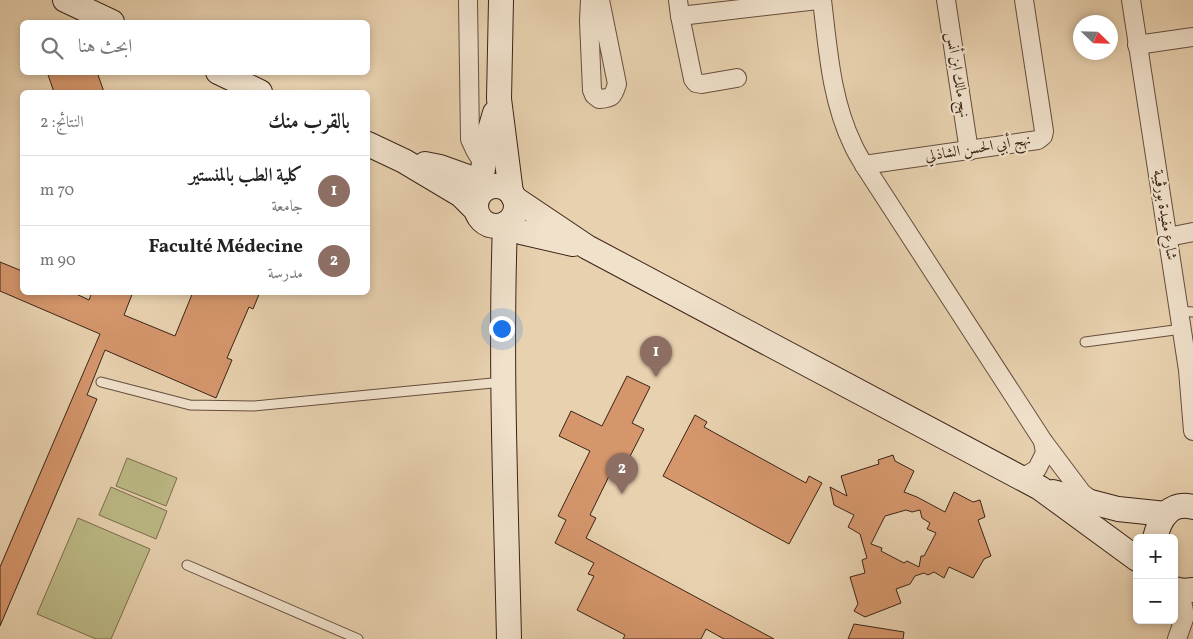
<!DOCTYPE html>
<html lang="ar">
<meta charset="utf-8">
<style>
:root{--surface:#fff;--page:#f2f2f2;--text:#222;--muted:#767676;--line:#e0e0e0;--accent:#8f2418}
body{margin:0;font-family:Vollkorn,Amiri,serif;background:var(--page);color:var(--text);direction:rtl}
.controls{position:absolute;right:15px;bottom:15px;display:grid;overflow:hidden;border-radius:8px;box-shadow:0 2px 8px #0003}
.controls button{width:45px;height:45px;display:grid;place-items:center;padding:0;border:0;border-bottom:1px solid var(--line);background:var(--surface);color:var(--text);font:25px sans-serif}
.compass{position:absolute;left:1073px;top:15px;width:45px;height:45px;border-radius:50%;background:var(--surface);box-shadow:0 2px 8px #0003;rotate:113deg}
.you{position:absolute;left:501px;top:328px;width:18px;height:18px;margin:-12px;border:4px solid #fff;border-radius:50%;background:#1a73e8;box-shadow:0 0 0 8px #1a73e833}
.badge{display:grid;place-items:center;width:32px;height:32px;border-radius:50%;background:var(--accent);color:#fff;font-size:16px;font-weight:700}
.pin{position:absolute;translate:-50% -41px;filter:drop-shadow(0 1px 2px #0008)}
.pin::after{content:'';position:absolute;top:26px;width:18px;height:15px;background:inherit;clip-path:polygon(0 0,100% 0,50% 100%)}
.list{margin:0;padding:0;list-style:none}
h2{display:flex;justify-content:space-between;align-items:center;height:65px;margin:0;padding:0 20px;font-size:21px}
h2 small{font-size:16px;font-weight:400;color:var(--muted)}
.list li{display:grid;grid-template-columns:32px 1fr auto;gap:15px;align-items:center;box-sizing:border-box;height:70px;padding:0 20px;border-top:1px solid var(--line)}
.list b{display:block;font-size:19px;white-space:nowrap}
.list p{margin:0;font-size:16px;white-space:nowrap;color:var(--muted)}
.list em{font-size:16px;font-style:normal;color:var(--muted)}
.icon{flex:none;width:28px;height:28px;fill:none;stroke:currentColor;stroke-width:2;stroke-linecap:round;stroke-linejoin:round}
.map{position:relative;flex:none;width:1193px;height:639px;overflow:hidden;direction:ltr}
.search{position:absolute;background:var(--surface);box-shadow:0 2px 8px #0003;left:20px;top:20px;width:350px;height:55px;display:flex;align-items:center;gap:12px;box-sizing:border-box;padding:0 18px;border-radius:8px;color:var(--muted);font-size:19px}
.panel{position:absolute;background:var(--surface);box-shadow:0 2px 8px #0003;left:20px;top:90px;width:350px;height:205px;border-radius:8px;direction:rtl}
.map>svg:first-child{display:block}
.grass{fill:#bcba86;stroke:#7c6e4e}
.building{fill:#d5966c;stroke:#3b2317;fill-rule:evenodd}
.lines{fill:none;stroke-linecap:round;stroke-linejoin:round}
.service-casing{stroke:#664e3d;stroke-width:11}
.minor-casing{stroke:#664e3d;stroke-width:20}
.secondary-casing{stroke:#3b2317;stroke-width:26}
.service{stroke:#f0e1cb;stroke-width:9}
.minor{stroke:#f0e1cb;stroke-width:18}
.secondary{stroke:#f0e1cb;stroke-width:24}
.labels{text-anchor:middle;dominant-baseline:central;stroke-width:4.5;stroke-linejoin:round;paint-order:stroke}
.street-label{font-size:15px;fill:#3b2317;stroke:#f0e1cb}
</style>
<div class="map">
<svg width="1193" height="639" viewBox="0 0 1193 639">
<rect width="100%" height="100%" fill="#e8d1af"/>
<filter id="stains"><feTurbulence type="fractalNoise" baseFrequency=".004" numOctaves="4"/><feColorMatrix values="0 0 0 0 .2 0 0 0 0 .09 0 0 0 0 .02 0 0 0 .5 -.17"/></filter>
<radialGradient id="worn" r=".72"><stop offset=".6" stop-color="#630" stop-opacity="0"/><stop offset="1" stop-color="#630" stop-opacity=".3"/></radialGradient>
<g class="grass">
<path d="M 127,458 L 177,478 L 166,506 L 116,486 Z"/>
<path d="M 111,487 L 167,511 L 156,539 L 99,515 Z"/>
<path d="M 78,518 L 150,549 L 111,639 L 96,639 L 37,614 Z"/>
</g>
<g class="building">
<path d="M 47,72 L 97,72 L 104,92 L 54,92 Z"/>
<path d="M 0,262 L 22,271 L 22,292 L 72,292 L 89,300 L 92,292 L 133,292 L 124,315 L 175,336 L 193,292 L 260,292 L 253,309 L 249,307 L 227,358 L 232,360 L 216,398 L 105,350 L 87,395 L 97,399 L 0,626 L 0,567 L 100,334 L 0,291 Z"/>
<path d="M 627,376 L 650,387 L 632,423 L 644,429 L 623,470 L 614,466 L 590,515 L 596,518 L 586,538 L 774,639 L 724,639 L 706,629 L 701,639 L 623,639 L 625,635 L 577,610 L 594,576 L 588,574 L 594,563 L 555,543 L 566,520 L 558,516 L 590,451 L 559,436 L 571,411 L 602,426 Z"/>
<path d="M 695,415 L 707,422 L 704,427 L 806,483 L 809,476 L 822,483 L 789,544 L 663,476 Z"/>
<path d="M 893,455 L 895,461 L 914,471 L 904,492 L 917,497 L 945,512 L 954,492 L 973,502 L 980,500 L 985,517 L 978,520 L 991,556 L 984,559 L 973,578 L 949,567 L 944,578 L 934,572 L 928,575 L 924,573 L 915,576 L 910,584 L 896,589 L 901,603 L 865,617 L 854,611 L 858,604 L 850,577 L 865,573 L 862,560 L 867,558 L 860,534 L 848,527 L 854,515 L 834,505 L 830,487 L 847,496 L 841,476 L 879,464 L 878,460 ZM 906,510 L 912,512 L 920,510 L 922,518 L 930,523 L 927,529 L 936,533 L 924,556 L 921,556 L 919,567 L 907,561 L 904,563 L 881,551 L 882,548 L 871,544 L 885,516 Z"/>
<path d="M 854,624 L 904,632 L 903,639 L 848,639 Z"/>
</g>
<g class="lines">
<g class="service-casing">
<g id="service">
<path d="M 1179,311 L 1193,312"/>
<path d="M 1085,342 L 1182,329"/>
<path d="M 101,382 L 190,405 L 253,406 L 503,382"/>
<path d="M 187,565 L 358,639"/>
</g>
</g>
<g class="minor-casing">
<g id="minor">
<path d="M 468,0 L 470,139 L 475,150 L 484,165"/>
<path d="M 590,0 L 589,21 L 592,90 L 594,95 L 599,99 C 612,98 613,97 617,84 L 600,0"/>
<path d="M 678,0 L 680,16 L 693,79 L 696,83 L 702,84 L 737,78"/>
<path d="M 822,0 C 828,49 831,100 853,145 C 856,152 860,158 864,165 L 1043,441 L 1082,493 L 1093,501"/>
<path d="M 946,0 L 969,151"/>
<path d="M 1131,0 L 1188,370 L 1193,431"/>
<path d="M 680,16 L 818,0"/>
<path d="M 1137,45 L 1193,37"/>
<path d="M 864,165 L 1038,140 L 1043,136 L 1044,131 L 1024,0"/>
<path d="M 1168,237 L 1193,232"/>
<path d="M 1018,477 L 1029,474 L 1037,469 L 1045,453 L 1043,441"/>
<path d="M 1177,639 L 1185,616 L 1180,591"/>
</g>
</g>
<g class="secondary-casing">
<g id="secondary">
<path d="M 65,0 L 112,22"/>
<path d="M 501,0 L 499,99 L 511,193"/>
<path d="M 218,72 L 260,92"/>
<path d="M 368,144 L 404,161 L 461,195 L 475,209"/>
<path d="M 425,164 L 440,167 L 493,186"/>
<circle cx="496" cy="206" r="20"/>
<path d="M 478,196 L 490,130 L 495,113"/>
<path d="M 514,198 L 587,247 L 1040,488 L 1137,559"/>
<path d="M 507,223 L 521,232 L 573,244"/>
<path d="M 505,225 C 500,363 506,501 509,639"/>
<path d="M 1053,492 L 1118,509 L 1166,514"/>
<path d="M 1155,538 C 1160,518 1170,501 1193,507"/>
<path d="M 1174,589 L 1184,591 L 1193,590"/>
</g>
</g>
<use href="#service" class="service"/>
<use href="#minor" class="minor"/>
<use href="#secondary" class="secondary"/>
</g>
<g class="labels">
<g class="street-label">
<text transform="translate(957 75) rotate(81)">نهج مالك ابن أنس</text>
<text transform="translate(978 149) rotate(-9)">نهج أبي الحسن الشاذلي</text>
<text transform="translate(1164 215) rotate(81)">شارع مفيدة بورڨيبة</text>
</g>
</g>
<rect width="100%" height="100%" filter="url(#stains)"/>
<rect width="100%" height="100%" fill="url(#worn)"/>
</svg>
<div class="controls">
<button>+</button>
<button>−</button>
</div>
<svg class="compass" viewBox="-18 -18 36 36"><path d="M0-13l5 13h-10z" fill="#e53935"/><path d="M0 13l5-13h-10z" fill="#767676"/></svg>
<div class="you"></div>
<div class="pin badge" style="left:656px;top:377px;background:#8d6e63">1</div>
<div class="pin badge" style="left:622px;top:494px;background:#8d6e63">2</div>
<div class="search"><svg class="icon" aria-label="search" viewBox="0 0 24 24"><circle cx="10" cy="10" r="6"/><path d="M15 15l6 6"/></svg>ابحث هنا</div>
<section class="panel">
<h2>بالقرب منك<small>النتائج: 2</small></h2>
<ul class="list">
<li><span class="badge" style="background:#8d6e63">1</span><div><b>كلية الطب بالمنستير</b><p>جامعة</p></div><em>70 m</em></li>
<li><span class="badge" style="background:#8d6e63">2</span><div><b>Faculté Médecine</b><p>مدرسة</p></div><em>90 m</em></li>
</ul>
</section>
</div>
